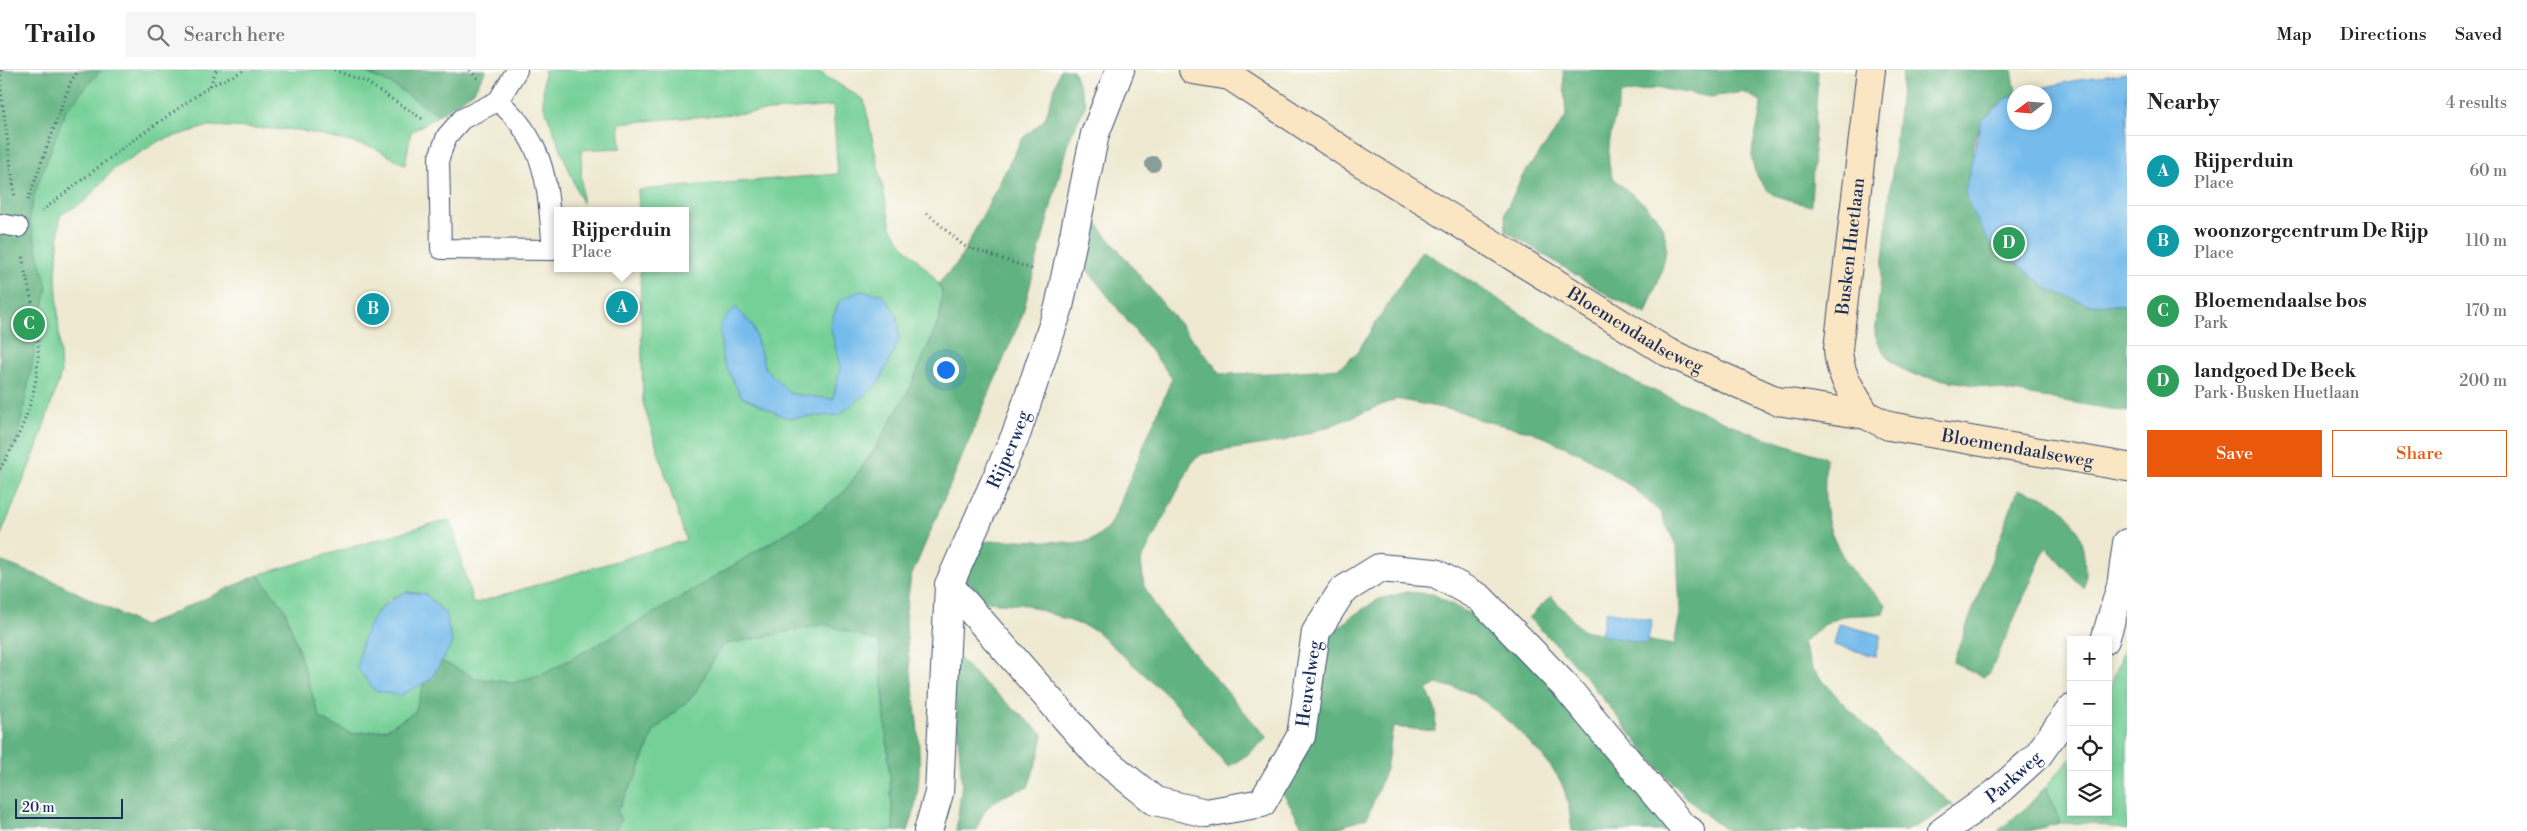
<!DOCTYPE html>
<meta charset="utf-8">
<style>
:root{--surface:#fff;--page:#f6f6f6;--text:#222;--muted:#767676;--line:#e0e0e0;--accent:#ea580c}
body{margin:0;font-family:"Libre Bodoni",serif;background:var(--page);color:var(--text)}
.controls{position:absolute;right:15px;bottom:15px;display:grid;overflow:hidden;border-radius:0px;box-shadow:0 2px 8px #0003}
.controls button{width:45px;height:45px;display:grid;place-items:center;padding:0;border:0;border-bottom:1px solid var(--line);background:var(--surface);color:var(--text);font:25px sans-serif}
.compass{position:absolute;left:2007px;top:15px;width:45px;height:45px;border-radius:50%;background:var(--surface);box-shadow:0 2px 8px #0003;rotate:254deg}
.scale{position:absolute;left:15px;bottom:12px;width:108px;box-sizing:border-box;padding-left:5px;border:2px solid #1b2f5e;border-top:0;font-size:14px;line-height:18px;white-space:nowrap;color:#1b2f5e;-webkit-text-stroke:4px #fdfcf7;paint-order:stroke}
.you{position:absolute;left:945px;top:299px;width:18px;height:18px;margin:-12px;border:4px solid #fff;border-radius:50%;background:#1a73e8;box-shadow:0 0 0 8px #1a73e833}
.badge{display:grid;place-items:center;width:32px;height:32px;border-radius:50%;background:var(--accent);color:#fff;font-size:16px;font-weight:700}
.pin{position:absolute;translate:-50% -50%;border:2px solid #fff;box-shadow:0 1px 5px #0006}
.popup{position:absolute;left:554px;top:137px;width:135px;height:65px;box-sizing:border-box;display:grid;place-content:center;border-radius:0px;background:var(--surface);filter:drop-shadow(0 1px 4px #0005);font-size:16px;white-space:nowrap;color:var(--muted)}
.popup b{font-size:19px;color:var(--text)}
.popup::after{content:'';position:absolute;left:50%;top:100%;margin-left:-10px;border:10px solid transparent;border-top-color:var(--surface)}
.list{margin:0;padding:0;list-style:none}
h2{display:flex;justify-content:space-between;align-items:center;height:65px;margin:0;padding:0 20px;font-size:21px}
h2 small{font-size:16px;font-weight:400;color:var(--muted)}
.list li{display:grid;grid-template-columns:32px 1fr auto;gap:15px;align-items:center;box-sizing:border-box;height:70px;padding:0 20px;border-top:1px solid var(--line)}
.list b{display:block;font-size:19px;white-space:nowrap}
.list p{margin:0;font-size:16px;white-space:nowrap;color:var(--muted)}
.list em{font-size:16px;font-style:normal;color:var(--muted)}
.actions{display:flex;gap:10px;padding:15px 20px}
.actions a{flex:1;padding:11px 0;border:1px solid var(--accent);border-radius:0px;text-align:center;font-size:18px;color:var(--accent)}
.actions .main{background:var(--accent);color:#fff}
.icon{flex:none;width:28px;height:28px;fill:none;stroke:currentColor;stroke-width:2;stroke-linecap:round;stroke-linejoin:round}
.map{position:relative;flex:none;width:2127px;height:761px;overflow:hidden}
header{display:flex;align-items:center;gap:30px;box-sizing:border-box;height:70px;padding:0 25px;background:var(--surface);border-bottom:1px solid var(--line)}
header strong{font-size:24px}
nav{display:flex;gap:28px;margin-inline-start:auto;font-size:18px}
.search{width:350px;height:45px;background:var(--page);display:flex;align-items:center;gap:12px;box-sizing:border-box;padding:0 18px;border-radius:0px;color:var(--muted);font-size:19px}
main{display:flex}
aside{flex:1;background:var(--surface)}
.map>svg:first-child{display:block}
.green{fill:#75d097;stroke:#48807a}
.forest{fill:#60b280;stroke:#3e706f}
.water{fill:#74bbec;stroke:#4875a5}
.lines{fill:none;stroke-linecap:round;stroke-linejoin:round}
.lane-casing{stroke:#3b4b6f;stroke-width:22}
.street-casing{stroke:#3b4b6f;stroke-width:30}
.secondary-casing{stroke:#3b4b6f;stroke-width:30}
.path{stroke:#3b4b6f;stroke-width:3;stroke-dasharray:1 4;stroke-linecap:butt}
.lane{stroke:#fff;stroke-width:20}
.street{stroke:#fff;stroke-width:28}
.secondary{stroke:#fbe6c4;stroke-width:28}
.tree{fill:#899d9b}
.labels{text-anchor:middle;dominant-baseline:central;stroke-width:4;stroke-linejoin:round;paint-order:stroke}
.street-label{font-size:18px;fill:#1b2f5e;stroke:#fdfcf7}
</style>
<header>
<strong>Trailo</strong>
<div class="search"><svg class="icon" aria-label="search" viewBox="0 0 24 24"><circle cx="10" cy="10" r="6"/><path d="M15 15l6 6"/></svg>Search here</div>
<nav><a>Map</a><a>Directions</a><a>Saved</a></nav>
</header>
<main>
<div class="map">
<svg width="2127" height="761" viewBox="0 0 2127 761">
<rect width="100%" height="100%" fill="#fdfcf7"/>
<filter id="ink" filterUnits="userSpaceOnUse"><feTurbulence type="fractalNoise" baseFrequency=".02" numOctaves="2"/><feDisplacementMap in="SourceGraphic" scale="10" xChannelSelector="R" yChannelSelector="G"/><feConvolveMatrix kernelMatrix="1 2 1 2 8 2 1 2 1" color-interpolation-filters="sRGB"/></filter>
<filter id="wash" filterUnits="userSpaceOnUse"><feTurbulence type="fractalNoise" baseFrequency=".0096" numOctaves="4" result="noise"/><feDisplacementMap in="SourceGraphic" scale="20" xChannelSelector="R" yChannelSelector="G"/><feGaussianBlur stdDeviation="1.12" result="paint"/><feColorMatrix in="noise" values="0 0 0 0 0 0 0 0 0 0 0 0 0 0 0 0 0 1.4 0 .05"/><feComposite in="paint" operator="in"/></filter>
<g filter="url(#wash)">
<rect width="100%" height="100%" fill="#eee9d0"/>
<g class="green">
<path d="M 0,0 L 82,20 L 101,0 L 360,0 L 391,14 L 439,45 L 411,62 L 405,95 L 375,78 L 299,60 L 209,56 L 159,71 L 115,98 L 84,132 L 60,145 L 56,205 L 61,304 L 36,380 L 0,467 Z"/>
<path d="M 544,0 L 816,0 L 864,30 L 891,157 L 903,175 L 933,206 L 942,221 L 940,248 L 911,316 L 874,380 L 843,423 L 806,451 L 663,538 L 546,603 L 513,613 L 476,608 L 441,591 L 452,574 L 446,546 L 426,524 L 406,522 L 389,529 L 374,545 L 401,625 L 424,613 L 415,642 L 387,659 L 352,664 L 320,649 L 285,539 L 258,505 L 430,454 L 451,450 L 473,534 L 686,470 L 643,333 L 640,198 L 686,198 L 686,141 L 639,141 L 638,120 L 838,104 L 833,36 L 619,53 L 621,78 L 581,80 L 582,133 L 543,34 Z"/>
<path d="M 825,554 L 879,572 L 894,761 L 614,761 L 621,751 L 617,741 L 637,705 L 654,661 L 694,625 L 722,575 Z"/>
<path d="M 2127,571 L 2127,760 L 2093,753 L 2060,753 L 2046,716 L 2071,688 L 2071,742 L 2108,742 L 2108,624 Z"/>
</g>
<g class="forest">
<path d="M 0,0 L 101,0 L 66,40 L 36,119 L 29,147 L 47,217 L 17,372 L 0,399 Z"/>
<path d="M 360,0 L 486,0 L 474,21 L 439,45 L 391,14 Z"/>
<path d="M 1060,0 L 1073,0 L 1086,34 L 1068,72 L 1022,246 L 911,507 C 909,522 905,538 906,553 C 909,621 933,694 908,761 L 894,761 L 879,572 L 825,554 L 722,575 L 694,625 L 654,661 L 637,705 L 617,741 L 621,751 L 614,761 L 0,761 L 0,491 L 58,513 L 144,556 L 258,505 L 285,539 L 320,648 L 352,664 L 387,659 L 415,642 L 424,613 L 430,610 L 441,591 L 476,608 L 513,613 L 546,603 L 663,538 L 806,451 L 843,423 L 875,380 L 911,316 L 940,248 L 942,221 L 938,214 L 959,191 L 1022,69 L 1045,49 Z"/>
<path d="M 1563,0 L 1818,0 L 1811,136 C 1801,133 1790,132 1780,128 C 1765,123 1751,101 1752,85 C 1753,67 1761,50 1761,31 L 1743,22 L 1711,27 L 1658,18 L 1621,24 C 1615,47 1605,76 1610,100 C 1613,119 1658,132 1665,166 C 1670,190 1653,221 1646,244 L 1608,225 L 1506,161 L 1505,142 L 1522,107 L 1566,47 Z"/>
<path d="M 1903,0 L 2012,0 L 2016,22 L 2014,26 C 1991,34 1972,60 1973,85 C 1973,109 1984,147 1989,172 L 2050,220 L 2087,234 L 2127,235 L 2127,342 L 1911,304 C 1896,298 1879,279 1875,264 Z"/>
<path d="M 1097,154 L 1221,304 L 1275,303 L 1339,298 L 1356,284 L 1422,180 L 1549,262 L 1634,312 L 1746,361 L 1826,388 C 1823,435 1823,461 1853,501 C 1862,513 1876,523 1886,534 L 1883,543 C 1871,546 1848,544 1839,547 C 1826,552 1813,563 1803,573 L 1812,598 L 1840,630 L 1891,681 L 1952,734 L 1931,749 L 1905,761 L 1728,761 C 1666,720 1625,653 1578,598 C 1563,580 1545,565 1529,548 L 1551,526 L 1582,560 L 1674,575 L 1680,544 L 1677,477 L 1660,442 L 1632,417 L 1583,385 L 1533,362 L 1480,350 L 1462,342 L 1396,329 L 1330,356 L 1284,371 L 1202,384 L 1193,391 L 1141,491 L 1144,516 L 1160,544 L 1267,668 L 1247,685 L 1228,697 L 1169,627 L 1095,560 L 1027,535 L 960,530 L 976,472 L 1018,470 L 1082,473 L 1096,468 L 1107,459 L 1115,445 L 1172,308 L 1085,197 Z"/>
<path d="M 2018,420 C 2073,428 2089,467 2084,519 L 2046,477 L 1990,603 L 1983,607 L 1953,592 Z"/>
<path d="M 1407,522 L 1433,524 L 1484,552 L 1522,583 L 1612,689 L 1669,761 L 1572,761 C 1570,745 1568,727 1561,712 C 1548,687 1495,635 1470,623 C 1459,618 1447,616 1436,614 L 1427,620 L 1436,641 L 1435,661 L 1393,657 L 1386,699 L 1367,748 L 1328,761 L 1305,761 L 1278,715 L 1327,568 L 1351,547 L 1379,529 Z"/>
<path d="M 951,580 L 985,614 L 1043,664 L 1039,685 L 1028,717 C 1003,725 982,733 977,761 L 956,761 L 962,714 Z"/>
<path d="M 2046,716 L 2060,753 L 2028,761 L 1998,761 L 2027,737 Z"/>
</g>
<g class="water">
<path d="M 2127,3 L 2127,235 L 2087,234 L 2050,220 L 1989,172 L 1972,142 L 1965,121 L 1981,51 L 2006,29 L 2014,26 L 2014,52 L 2044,52 L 2044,22 L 2024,22 L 2072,11 Z"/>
<path d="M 860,221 L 882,224 L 897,245 L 899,270 L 879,313 L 839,345 L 787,348 L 741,326 L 722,289 L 720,254 L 736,237 L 753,256 L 765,298 L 791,324 L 833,329 L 840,298 L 830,254 L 840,230 Z"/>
<path d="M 406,522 L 426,524 L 446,545 L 452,574 L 430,610 L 401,625 L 375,621 L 358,599 C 360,563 373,537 406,522 Z"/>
<path d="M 1606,541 L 1652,550 L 1647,574 L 1601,565 Z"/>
<path d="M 1839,554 L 1881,565 L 1875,586 L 1834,575 Z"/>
</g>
</g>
<g filter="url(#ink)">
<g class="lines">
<g class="lane-casing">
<g id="lane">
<path d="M 498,31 C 549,75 547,118 553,180 L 441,179 L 439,87 L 447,66 L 462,49 L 498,31 L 517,0"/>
<path d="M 0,154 L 18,157"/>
</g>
</g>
<g class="street-casing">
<g id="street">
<path id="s1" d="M 949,515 L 1098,685 L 1155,731 L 1206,743 L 1262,733 L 1301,666 L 1316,562 L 1342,521 L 1379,498 L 1435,503 L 1480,528 L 1567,618 L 1682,756 L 1690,761"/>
<path d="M 2105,570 L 2121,516 L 2127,473"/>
<path id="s2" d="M 928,761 L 939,723 L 949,515 L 1017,362 L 1059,237 L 1095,64 L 1120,0"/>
<path id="s3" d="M 1943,761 L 1995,724 L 2038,685 L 2071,639"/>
</g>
</g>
<g class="secondary-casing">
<g id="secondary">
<path id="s4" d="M 1193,0 L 1230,6 L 1354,88 L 1667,282 L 1777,331 L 1866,345 L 1889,356 L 2127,397"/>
<path id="s5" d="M 1866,345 C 1853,323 1839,305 1838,279 L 1871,0"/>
</g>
</g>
<g class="path">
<path d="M 1,0 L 0,13 L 15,128"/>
<path d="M 334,0 L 366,12 L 424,50"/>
<path d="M 470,0 L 478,9"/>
<path d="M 210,16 L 245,0"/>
<path d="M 28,130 L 71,11 L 79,0"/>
<path d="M 42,141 L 128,74 L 210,16 L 216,0"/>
<path d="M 927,143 L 964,176 L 1035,200"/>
<path d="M 0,399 C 27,356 45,304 36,252 C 32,229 25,207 22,184"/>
</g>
<use href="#lane" class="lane"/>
<use href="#street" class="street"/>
<use href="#secondary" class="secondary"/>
</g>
<circle class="tree" cx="1153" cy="94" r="8"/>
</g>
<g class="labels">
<g class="street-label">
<text stroke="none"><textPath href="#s5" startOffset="176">Busken Huetlaan</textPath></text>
<text stroke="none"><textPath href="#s4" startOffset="516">Bloemendaalseweg</textPath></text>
<text stroke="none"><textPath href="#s4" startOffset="921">Bloemendaalseweg</textPath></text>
<text stroke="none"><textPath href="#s2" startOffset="396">Rijperweg</textPath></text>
<text stroke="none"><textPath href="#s1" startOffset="539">Heuvelweg</textPath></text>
<text stroke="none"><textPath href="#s3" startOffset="89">Parkweg</textPath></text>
</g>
</g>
</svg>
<div class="controls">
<button>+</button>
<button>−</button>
<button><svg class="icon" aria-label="locate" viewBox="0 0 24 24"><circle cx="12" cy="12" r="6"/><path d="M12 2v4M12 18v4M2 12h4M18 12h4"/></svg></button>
<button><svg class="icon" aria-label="layers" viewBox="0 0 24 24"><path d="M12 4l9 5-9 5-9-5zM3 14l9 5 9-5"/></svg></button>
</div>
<svg class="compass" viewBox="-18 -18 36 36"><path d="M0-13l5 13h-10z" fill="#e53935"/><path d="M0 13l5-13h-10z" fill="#767676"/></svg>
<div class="scale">20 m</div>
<div class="you"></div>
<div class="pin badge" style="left:622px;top:237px;background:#0f9aa8">A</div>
<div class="popup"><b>Rijperduin</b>Place</div>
<div class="pin badge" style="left:373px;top:239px;background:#0f9aa8">B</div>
<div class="pin badge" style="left:29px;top:254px;background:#2e9e5b">C</div>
<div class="pin badge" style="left:2009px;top:173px;background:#2e9e5b">D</div>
</div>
<aside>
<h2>Nearby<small>4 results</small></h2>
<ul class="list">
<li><span class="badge" style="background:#0f9aa8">A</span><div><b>Rijperduin</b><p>Place</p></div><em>60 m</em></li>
<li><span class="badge" style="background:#0f9aa8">B</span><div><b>woonzorgcentrum De Rijp</b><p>Place</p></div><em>110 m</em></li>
<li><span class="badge" style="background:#2e9e5b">C</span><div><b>Bloemendaalse bos</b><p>Park</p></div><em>170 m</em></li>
<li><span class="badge" style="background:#2e9e5b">D</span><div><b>landgoed De Beek</b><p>Park · Busken Huetlaan</p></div><em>200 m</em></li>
</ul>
<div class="actions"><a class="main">Save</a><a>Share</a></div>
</aside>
</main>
